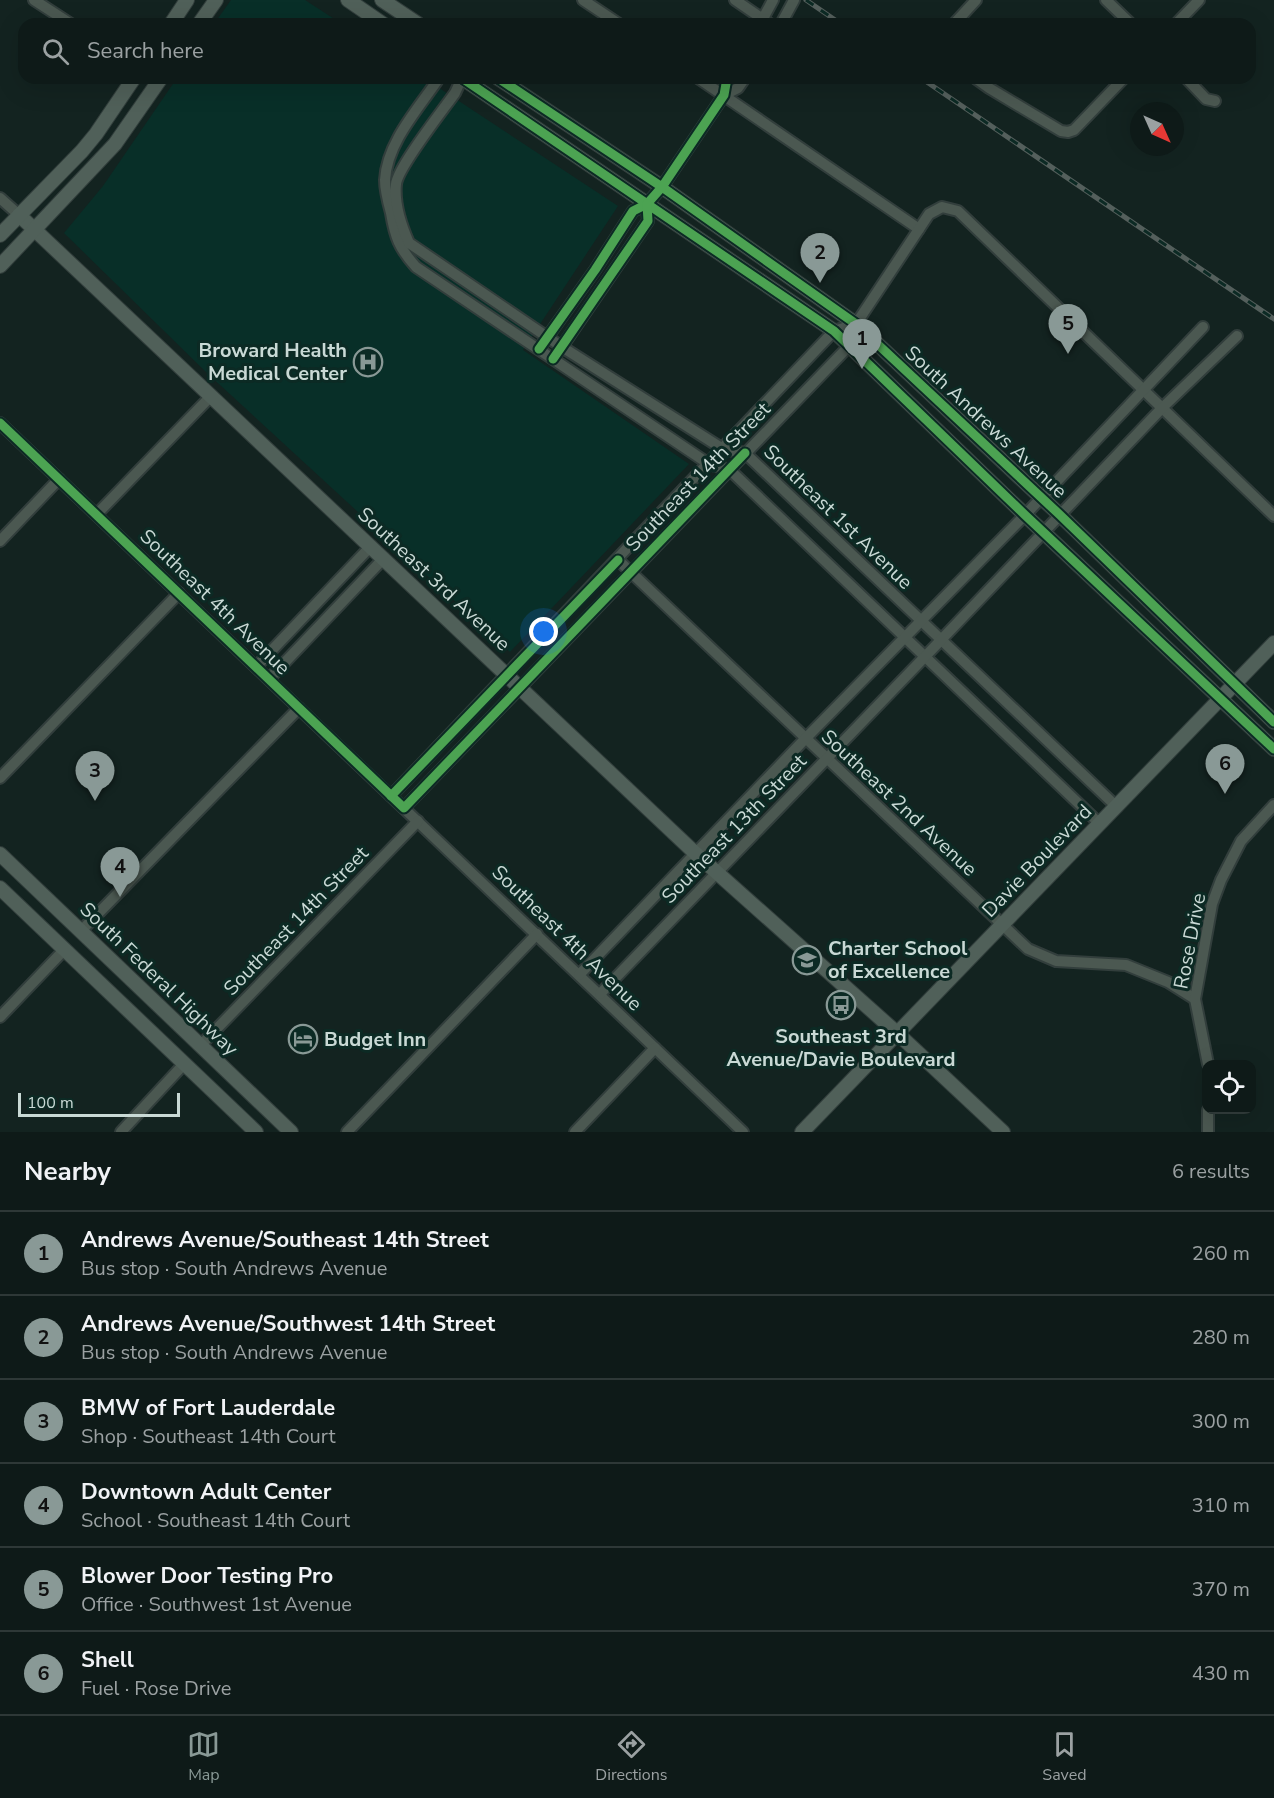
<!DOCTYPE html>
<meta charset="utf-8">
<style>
:root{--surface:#0e1a18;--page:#1c2725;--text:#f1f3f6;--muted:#9ba1a2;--line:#2e3837;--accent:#899996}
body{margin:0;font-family:"Nunito Sans",sans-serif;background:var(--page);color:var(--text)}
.controls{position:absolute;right:18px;bottom:18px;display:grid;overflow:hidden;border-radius:12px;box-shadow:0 6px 24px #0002}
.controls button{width:54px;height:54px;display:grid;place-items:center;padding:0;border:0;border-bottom:2px solid var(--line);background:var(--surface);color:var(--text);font:30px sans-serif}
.compass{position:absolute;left:1130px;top:102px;width:54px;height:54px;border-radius:50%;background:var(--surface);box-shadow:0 6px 24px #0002;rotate:135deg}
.scale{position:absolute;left:18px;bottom:15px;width:162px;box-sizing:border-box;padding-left:6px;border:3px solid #c9d9d5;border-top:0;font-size:16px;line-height:21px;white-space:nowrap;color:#c9d9d5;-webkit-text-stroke:4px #0c2a24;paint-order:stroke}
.you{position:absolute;left:544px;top:632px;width:21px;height:21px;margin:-15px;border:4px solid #fff;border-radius:50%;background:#1a73e8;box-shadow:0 0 0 9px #1a73e833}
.badge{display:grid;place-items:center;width:39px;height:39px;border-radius:50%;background:var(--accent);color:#111;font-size:20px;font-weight:700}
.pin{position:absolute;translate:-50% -50px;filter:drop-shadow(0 2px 3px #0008)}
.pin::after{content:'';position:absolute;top:32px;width:21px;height:18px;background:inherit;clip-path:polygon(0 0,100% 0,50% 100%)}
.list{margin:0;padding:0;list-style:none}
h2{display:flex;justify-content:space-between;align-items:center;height:78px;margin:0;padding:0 24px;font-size:26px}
h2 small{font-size:20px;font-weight:400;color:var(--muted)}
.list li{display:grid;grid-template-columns:39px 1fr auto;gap:18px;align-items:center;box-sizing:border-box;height:84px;padding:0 24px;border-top:2px solid var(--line)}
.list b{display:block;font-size:22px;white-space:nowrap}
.list p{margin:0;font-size:20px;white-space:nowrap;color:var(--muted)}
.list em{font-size:20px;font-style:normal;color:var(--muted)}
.icon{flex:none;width:33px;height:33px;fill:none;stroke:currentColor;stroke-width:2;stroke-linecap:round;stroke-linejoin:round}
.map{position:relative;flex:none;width:1274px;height:1132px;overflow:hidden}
.search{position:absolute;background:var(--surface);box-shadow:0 6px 24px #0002;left:18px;right:18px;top:18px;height:66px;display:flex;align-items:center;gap:15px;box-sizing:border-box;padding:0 21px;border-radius:18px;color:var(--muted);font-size:22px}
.sheet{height:582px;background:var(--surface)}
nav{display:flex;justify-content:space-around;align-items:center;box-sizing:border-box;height:84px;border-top:2px solid var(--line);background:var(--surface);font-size:16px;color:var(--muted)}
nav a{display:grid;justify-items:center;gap:3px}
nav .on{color:var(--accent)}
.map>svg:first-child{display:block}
.built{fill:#082f28}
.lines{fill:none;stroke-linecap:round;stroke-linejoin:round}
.minor-casing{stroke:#323e3c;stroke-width:14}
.major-casing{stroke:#323e3c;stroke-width:16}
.minor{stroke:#4b5851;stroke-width:10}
.major{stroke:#506059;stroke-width:14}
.rail-casing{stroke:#545f5c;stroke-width:5}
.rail{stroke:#0c2a24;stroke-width:3;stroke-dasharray:9;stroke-linecap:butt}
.cycleway-casing{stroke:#0c2a24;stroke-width:13}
.cycleway{stroke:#4ca352;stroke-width:9}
.labels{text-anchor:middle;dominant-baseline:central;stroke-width:6;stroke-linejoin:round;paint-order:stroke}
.poi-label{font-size:20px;font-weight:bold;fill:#c9d9d5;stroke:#0c2a24;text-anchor:start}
.street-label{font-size:20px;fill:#c9d9d5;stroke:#0c2a24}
</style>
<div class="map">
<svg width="1274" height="1132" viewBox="0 0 1274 1132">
<rect width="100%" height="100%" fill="#132320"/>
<g class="built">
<path d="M 231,0 L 305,0 L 342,24 L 214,24 Z"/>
<path d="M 177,78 L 424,78 L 618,206 L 523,350 L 689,464 L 510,652 L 207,373 L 64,233 L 103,186 Z"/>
</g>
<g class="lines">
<g class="minor-casing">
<g id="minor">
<path d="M 34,0 L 71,24"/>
<path d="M 583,0 L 619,24"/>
<path d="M 735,0 L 770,24"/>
<path d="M 1106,0 L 1131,24"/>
<path d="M 760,24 L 773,0"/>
<path d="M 781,24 L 794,0"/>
<path d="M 954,24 L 976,0"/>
<path d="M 1176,24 L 1199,0"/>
<path d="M 439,78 C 419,108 387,142 385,180 C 385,191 388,202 391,213 C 395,237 399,248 416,267 L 709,464 L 730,470 L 1100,824"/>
<path d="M 462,78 L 455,93 C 443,110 398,167 396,184 C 394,204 401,225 409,243 L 562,347 L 723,449 L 745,453 L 1117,807"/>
<path d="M 698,78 L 919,229"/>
<path d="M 975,78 L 989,88 L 1061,131 L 1068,132 L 1074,130 L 1124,78"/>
<path d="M 1186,78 L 1206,99 L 1215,101"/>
<path d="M 724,95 L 738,88 L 745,78"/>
<path d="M 0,198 L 19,215"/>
<path d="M 539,349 L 595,270 L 633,211 L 647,204 L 662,187 L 724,95 L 727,78"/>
<path d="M 559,351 L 648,221 L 647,204"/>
<path d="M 0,423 L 743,1132"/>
<path d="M 97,514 L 211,396"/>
<path d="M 0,541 L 59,479"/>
<path d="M 618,560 L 1028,949 L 1056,961 L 1126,965 L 1168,982 L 1195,999"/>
<path d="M 256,667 L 371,546"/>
<path d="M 269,679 L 384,558"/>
<path d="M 0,778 L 179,593"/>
<path d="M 391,796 L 834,331 L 856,324"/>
<path d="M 404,808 L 850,345 L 856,324 L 929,214 L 942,207 L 958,211 L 1274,516"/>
<path d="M 81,931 L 299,708"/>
<path d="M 579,975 L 805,739 L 1025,515 L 1203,327"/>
<path d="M 600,994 L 941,640 L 1162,408 L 1237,336"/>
<path d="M 0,1017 L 64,950"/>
<path d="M 201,1045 L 418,821"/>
<path d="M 1208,1064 L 1195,999 L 1212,904 L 1221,880 L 1241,841 L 1274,805"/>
<path d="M 121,1132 L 184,1064"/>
<path d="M 347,1132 L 537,934"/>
<path d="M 575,1132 L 655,1048"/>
<path d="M 1208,1132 L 1208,1110"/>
</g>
</g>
<g class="major-casing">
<g id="major">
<path d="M 348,0 L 383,24"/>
<path d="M 382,0 L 418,24"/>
<path d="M 171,24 L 187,0"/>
<path d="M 199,24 L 216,0"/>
<path d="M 462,78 L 834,331 L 1025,515 L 1274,749"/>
<path d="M 498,78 L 662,187 L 856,324 L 1060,515 L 1274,722"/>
<path d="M 19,215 L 695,853 L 898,1034 L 1003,1132"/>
<path d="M 0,235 L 82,151 L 96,134 L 134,78"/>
<path d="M 0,266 L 115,144 L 161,78"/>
<path d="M 0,854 L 291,1132"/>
<path d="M 0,888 L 256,1132"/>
<path d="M 802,1132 L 1274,643"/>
</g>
</g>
<use href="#minor" class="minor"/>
<use href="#major" class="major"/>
<g class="rail-casing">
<g id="rail">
<path d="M 806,0 L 841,24"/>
<path d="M 921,78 L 1274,319"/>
</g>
</g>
<use href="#rail" class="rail"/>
<g class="cycleway-casing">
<g id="cycleway">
<path d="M 462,78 L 834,331 L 1025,515 L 1274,749"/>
<path d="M 498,78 L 662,187 L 856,324 L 1060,515 L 1274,722"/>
<path d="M 539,349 L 595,270 L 633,211 L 647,204 L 662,187 L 724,95 L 727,78"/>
<path d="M 553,359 L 648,221 L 647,204"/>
<path d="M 0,423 L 404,808 L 745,453"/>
<path d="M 391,796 L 618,560"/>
</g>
</g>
<use href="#cycleway" class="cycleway"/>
</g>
<defs>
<g id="hospital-ring" transform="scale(1.5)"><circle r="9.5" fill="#0c2a24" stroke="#899996" stroke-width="1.5"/><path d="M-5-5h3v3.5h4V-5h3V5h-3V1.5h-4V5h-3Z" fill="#899996"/></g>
<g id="school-ring" transform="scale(1.5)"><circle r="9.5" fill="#0c2a24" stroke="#899996" stroke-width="1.5"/><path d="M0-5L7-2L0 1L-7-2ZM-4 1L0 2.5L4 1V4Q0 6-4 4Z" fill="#899996"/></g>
<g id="bus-ring" transform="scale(1.5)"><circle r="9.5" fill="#0c2a24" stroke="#899996" stroke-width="1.5"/><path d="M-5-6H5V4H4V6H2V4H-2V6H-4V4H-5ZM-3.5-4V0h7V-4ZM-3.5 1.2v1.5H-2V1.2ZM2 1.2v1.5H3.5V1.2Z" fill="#899996"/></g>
<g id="hotel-ring" transform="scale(1.5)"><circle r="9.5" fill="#0c2a24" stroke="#899996" stroke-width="1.5"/><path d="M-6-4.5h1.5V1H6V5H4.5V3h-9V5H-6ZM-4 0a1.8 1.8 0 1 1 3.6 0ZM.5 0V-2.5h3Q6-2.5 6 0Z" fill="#899996"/></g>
</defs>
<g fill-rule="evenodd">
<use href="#hospital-ring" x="368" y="362"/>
<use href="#school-ring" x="807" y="960"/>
<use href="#bus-ring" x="841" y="1005"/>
<use href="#hotel-ring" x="303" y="1039"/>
</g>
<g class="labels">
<g class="poi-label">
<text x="347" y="350" text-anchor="end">Broward Health<tspan x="347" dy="23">Medical Center</tspan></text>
<text x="828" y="948">Charter School<tspan x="828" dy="23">of Excellence</tspan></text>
<text x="841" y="1036" text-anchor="middle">Southeast 3rd<tspan x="841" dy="23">Avenue/Davie Boulevard</tspan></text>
<text x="324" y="1039">Budget Inn</text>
</g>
<g class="street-label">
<text transform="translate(986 422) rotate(43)">South Andrews Avenue</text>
<text transform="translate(698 477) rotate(-46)">Southeast 14th Street</text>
<text transform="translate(838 517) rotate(44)">Southeast 1st Avenue</text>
<text transform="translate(434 579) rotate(43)">Southeast 3rd Avenue</text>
<text transform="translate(215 602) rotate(44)">Southeast 4th Avenue</text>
<text transform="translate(899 803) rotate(43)">Southeast 2nd Avenue</text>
<text transform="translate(734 829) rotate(-46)">Southeast 13th Street</text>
<text transform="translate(1037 861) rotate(-46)">Davie Boulevard</text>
<text transform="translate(296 921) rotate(-46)">Southeast 14th Street</text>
<text transform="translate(567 938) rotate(44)">Southeast 4th Avenue</text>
<text transform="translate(1190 941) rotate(-79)">Rose Drive</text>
<text transform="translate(159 979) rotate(44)">South Federal Highway</text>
</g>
</g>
</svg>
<div class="controls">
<button><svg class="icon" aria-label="locate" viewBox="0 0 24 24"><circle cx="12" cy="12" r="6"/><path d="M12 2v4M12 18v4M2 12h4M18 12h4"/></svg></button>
</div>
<svg class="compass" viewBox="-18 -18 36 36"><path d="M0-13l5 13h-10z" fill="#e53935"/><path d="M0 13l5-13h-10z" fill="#9ba1a2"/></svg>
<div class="scale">100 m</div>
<div class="you"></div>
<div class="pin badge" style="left:862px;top:369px">1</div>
<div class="pin badge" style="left:820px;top:283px">2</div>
<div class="pin badge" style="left:95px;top:801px">3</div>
<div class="pin badge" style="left:120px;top:897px">4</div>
<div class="pin badge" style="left:1068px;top:354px">5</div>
<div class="pin badge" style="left:1225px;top:794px">6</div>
<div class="search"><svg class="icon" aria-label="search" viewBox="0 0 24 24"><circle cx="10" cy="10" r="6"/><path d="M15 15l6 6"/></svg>Search here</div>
</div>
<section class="sheet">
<h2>Nearby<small>6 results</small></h2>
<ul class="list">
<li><span class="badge">1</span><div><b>Andrews Avenue/Southeast 14th Street</b><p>Bus stop · South Andrews Avenue</p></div><em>260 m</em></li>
<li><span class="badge">2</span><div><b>Andrews Avenue/Southwest 14th Street</b><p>Bus stop · South Andrews Avenue</p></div><em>280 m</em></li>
<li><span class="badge">3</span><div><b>BMW of Fort Lauderdale</b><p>Shop · Southeast 14th Court</p></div><em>300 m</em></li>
<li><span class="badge">4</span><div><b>Downtown Adult Center</b><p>School · Southeast 14th Court</p></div><em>310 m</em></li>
<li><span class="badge">5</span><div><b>Blower Door Testing Pro</b><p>Office · Southwest 1st Avenue</p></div><em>370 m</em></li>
<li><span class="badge">6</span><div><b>Shell</b><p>Fuel · Rose Drive</p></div><em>430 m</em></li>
</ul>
</section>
<nav>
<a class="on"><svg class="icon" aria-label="map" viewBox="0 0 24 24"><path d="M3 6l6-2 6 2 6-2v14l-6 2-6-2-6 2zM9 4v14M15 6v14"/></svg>Map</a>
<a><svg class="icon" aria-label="directions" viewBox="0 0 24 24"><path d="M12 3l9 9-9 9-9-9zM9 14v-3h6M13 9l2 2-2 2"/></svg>Directions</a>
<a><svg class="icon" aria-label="saved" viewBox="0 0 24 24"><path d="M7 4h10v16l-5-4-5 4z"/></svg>Saved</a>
</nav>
